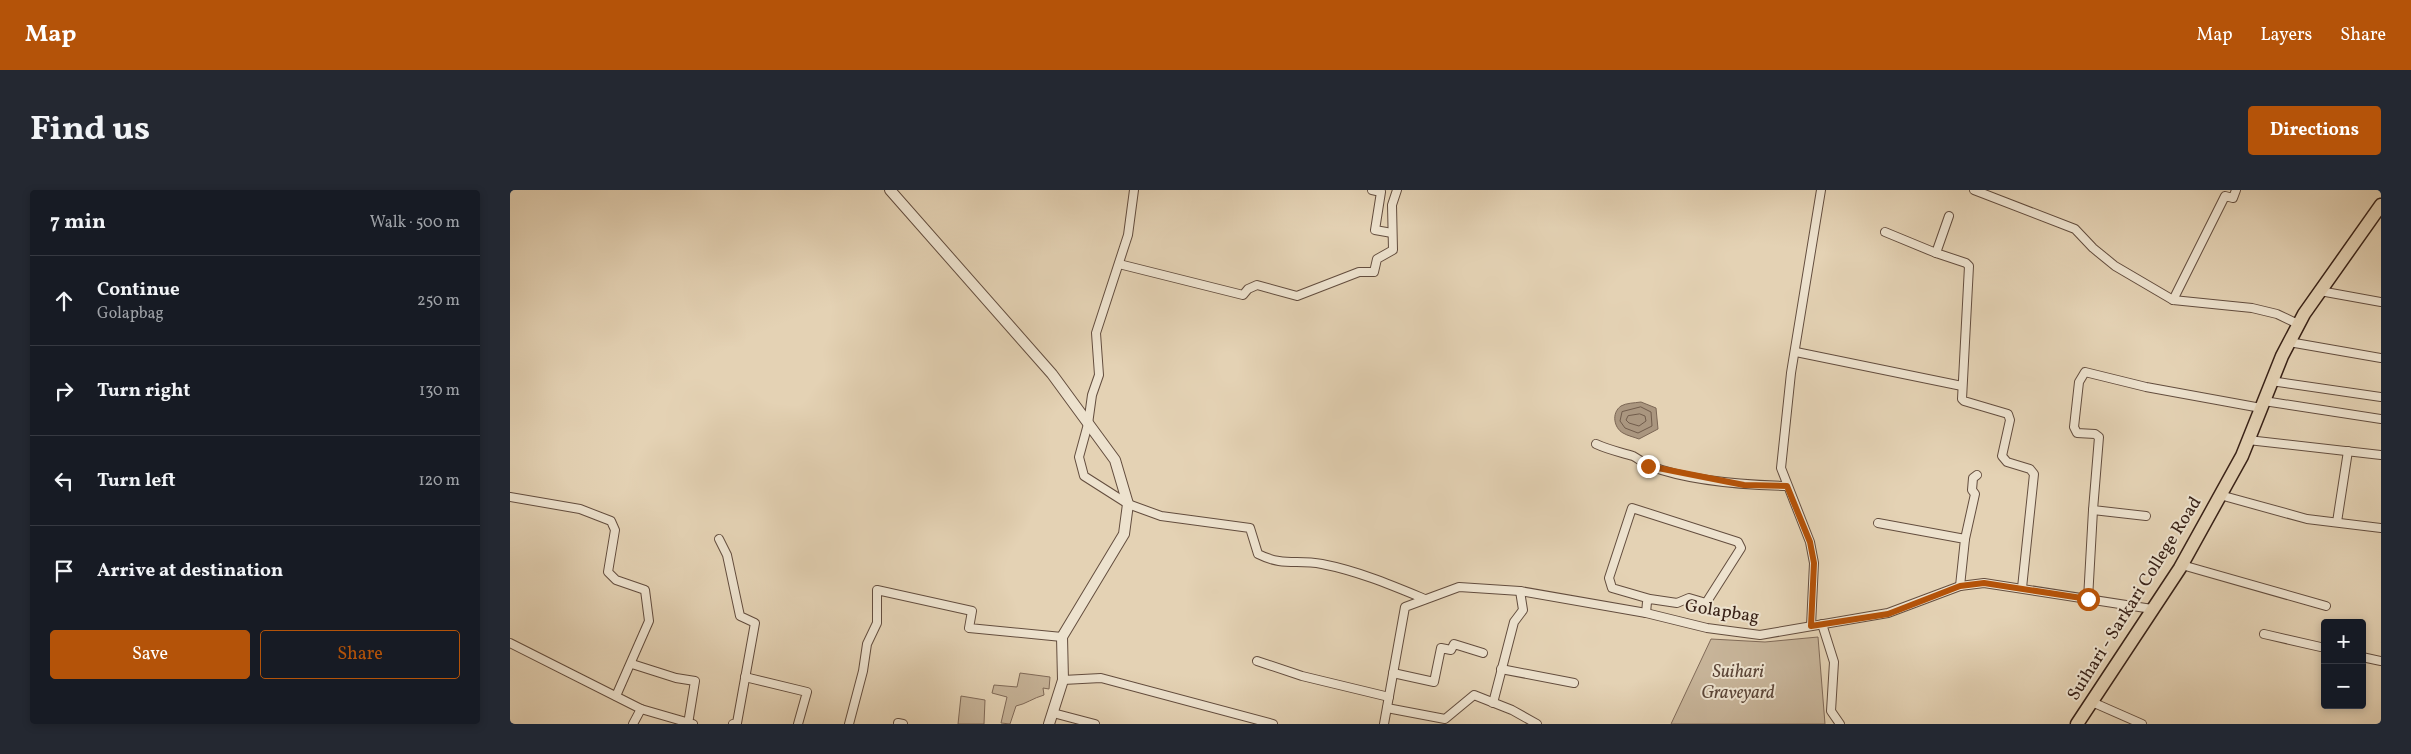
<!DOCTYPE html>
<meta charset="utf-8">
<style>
:root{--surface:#171b24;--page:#242831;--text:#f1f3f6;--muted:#9ea1a6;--line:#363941;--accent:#b45309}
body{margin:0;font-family:Vollkorn,serif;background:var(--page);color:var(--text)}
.controls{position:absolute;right:15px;bottom:15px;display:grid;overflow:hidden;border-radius:5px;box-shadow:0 2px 8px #0003}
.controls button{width:45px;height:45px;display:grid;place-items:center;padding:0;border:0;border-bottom:1px solid var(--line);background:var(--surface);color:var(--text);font:25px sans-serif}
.stop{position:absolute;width:15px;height:15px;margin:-11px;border:4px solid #b45309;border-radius:50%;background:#fff}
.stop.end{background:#b45309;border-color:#fff;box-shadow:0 1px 5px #0008}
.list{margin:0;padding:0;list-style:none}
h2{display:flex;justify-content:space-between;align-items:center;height:65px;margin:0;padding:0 20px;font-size:21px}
h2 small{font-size:16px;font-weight:400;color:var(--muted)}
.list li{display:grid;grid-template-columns:32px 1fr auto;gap:15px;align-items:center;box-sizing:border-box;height:90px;padding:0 20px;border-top:1px solid var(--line)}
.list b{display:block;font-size:19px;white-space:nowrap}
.list p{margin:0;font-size:16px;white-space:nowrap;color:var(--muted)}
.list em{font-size:16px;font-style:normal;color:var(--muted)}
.actions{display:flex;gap:10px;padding:15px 20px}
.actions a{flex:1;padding:11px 0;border:1px solid var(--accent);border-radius:5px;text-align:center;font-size:18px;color:var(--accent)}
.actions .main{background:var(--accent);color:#fff}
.icon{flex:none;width:28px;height:28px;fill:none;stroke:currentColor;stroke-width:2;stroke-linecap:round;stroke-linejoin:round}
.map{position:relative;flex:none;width:1871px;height:534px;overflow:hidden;border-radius:5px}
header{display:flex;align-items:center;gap:30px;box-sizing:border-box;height:70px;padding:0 25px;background:var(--accent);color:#fff}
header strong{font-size:24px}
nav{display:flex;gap:28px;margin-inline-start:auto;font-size:18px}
.intro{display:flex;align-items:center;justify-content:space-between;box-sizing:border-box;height:120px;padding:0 30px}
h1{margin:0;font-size:35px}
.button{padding:12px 22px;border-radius:5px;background:var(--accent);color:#fff;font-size:18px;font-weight:700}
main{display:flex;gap:30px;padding:0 30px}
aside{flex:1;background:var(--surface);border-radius:5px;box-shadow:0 2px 8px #0003}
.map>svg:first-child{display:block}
.green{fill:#c7b499;stroke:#806a58}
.water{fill:#aa967f;stroke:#7c6755}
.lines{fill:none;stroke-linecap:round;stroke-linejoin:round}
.shore{stroke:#715c4b;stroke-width:1}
.minor-casing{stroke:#634d3e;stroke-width:10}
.tertiary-casing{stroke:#634d3e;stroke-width:12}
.trunk-casing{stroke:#382117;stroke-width:15}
.minor{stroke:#ede2ce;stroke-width:8}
.tertiary{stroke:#ede2ce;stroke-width:10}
.trunk{stroke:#e4d2b4;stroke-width:12}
.route{stroke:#b45309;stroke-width:6}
.labels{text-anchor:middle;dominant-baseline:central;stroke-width:4;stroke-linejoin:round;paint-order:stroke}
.street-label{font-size:18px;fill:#382117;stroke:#ede2ce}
.park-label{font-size:18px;font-style:italic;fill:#5c4638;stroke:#ede2ce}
</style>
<header>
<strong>Map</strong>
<nav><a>Map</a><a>Layers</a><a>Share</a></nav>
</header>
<div class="intro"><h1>Find us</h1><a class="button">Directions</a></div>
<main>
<aside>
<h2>7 min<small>Walk · 500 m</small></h2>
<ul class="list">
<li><svg class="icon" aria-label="ahead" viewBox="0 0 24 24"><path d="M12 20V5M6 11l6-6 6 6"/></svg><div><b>Continue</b><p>Golapbag</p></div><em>250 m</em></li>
<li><svg class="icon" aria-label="right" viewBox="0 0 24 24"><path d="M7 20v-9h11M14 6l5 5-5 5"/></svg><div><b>Turn right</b></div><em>130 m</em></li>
<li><svg class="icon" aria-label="left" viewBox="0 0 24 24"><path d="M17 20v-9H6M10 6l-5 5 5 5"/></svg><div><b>Turn left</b></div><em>120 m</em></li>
<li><svg class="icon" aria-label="arrive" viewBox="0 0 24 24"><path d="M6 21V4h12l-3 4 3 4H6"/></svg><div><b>Arrive at destination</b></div></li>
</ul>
<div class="actions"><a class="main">Save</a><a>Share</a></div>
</aside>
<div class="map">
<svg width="1871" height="534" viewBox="0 0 1871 534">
<rect width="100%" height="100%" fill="#e4d2b4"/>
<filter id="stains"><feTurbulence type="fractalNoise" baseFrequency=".004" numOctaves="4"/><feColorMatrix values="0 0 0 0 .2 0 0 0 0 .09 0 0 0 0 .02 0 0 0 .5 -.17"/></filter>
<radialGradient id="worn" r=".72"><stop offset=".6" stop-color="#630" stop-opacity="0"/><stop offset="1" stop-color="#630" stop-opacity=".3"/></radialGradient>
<g class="green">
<path d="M 1308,447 L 1315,534 L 1161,534 L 1201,449 L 1255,452 Z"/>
<path d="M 510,483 L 540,487 L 539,499 L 533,498 L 534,505 C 523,508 516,514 506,516 L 500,534 L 491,533 L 497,507 L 482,503 L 484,495 L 507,497 Z"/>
<path d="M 451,506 L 475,510 L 474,534 L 448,534 Z"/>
</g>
<path class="water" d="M 1131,212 L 1146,218 L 1148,239 L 1129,249 C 1124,247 1118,246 1113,243 C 1104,238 1101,223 1111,216 C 1116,213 1124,213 1131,212 Z"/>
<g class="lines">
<g class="shore">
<path d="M 1131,217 L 1141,222 L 1142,236 L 1128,243 L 1115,238 L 1110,231 L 1112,222 Z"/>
<path d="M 1130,224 L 1135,226 L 1136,231 L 1129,236 L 1119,233 L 1116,230 L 1118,226 Z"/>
</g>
<g class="minor-casing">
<g id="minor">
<path d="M 624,0 L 618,45 L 586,143 L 589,185 L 582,205 L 578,234 L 569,267 L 574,286 L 618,314 L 651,326 L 740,338 L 748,364 C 774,377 786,369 812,374 C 848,381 881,395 915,409"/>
<path d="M 862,0 L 871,2 L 865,40 L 882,43"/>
<path d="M 1464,0 L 1565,39 L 1583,58 L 1605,76 L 1663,110 L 1742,118 L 1767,124 L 1788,134"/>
<path d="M 1439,26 L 1426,63 L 1456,73 L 1459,76 L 1452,209 L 1454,211 L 1498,224 L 1500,230 L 1492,266 L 1497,272 L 1520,279 L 1524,284 L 1512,398"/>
<path d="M 1375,42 L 1426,63"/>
<path d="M 609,74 L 733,105 L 738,99 L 747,95 L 787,106 L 849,82 L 864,82 L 867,69 L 883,60 L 882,15 L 887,0"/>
<path d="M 1810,101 L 1871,112"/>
<path d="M 1663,110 L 1715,6 L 1723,8 L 1726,0"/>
<path d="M 1779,152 L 1871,168"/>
<path d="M 1286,162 L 1452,196"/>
<path d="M 1761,191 L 1871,207"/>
<path d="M 1754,211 L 1871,229"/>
<path d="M 1738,250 L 1871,265"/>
<path d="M 1086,254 C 1099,260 1110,262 1123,266 C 1129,269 1134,274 1140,276 C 1179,291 1235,295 1277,296"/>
<path d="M 1710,305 L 1797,329 L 1871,338"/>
<path d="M 0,307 L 70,319 L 101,331 L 105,340 L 98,382 L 106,390 L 135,400 L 139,431 L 106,506"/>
<path d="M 1636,326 L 1583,320 L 1589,247 L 1585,244 L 1567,243 L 1564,237 L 1569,192 L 1575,182 L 1636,197 L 1751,218"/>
<path d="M 1827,332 L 1838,261"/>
<path d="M 1368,333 L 1455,349 L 1450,396"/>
<path d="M 209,349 L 217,365 L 230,426 L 245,433 L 227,533 L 223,534"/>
<path d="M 1455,349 L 1465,304 L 1462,300 L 1463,288 L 1467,285"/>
<path d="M 1672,375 L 1816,416"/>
<path d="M 1578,409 L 1583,320"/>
<path d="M 1136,423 L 1137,412 L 1140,409 L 1167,413 L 1179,408 L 1196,413 L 1231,358 L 1228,352 L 1122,318 L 1099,388 L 1102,398 L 1140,409"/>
<path d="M 1312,434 L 1324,472 L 1321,521 L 1330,534"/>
<path d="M 1301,436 L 1304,373 L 1300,352 L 1271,278 L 1281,183 L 1311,0"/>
<path d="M 1754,444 L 1815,458"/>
<path d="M 0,453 L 131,519 L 183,534"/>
<path d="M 1852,467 L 1871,471"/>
<path d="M 747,471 L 792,486 L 879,507"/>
<path d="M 122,474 L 166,488 L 185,491 L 178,534"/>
<path d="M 991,479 L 1064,493"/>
<path d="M 883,483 L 924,492 L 931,458 L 941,460 L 944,454 L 973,463"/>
<path d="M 235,487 L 297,502 L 288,534"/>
<path d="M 553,490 L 591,488 L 763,534"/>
<path d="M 1582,512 L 1632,534"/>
<path d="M 983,513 L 1004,432 L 1013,420 L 1010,401"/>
<path d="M 877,518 L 935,529 L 964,505 L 1002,520 L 1027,534"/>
<path d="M 543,523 L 585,534"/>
<path d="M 388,533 L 393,534"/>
<path d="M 123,534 L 131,519"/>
<path d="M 339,534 L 353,481 L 357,454 L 367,433 L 367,400 L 462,421 L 459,438 L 552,447"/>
<path d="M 874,534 L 895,417 L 949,397 L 1010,401 L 1136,423 L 1197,438 L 1250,445 L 1378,423 L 1450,396 L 1474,393 L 1642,419"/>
</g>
</g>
<g class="tertiary-casing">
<path id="tertiary" d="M 380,0 L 542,184 L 605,270 L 618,314 L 614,344 L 552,447 L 553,490 L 539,534"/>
</g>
<g class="trunk-casing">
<path id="trunk" d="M 1567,534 L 1670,378 L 1732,266 L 1772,166 L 1794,124 L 1871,15"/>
</g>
<use href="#minor" class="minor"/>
<use href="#tertiary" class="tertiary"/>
<use href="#trunk" class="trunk"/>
</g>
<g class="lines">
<path class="route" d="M 1138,276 L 1234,295 L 1277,296 L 1300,352 L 1304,373 L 1301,436 L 1378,424 L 1450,396 L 1474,393 L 1578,409"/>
</g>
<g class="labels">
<g class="street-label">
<text transform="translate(1625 409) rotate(-58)">Suihari - Sarkari College Road</text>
<text transform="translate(1212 422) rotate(9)">Golapbag</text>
</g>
<g class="park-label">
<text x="1228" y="482">Suihari<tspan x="1228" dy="21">Graveyard</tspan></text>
</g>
</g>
<rect width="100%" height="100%" filter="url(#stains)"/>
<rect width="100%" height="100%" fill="url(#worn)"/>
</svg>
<div class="controls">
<button>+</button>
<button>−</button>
</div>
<div class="stop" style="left:1578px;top:409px"></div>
<div class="stop end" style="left:1138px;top:276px"></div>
</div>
</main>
